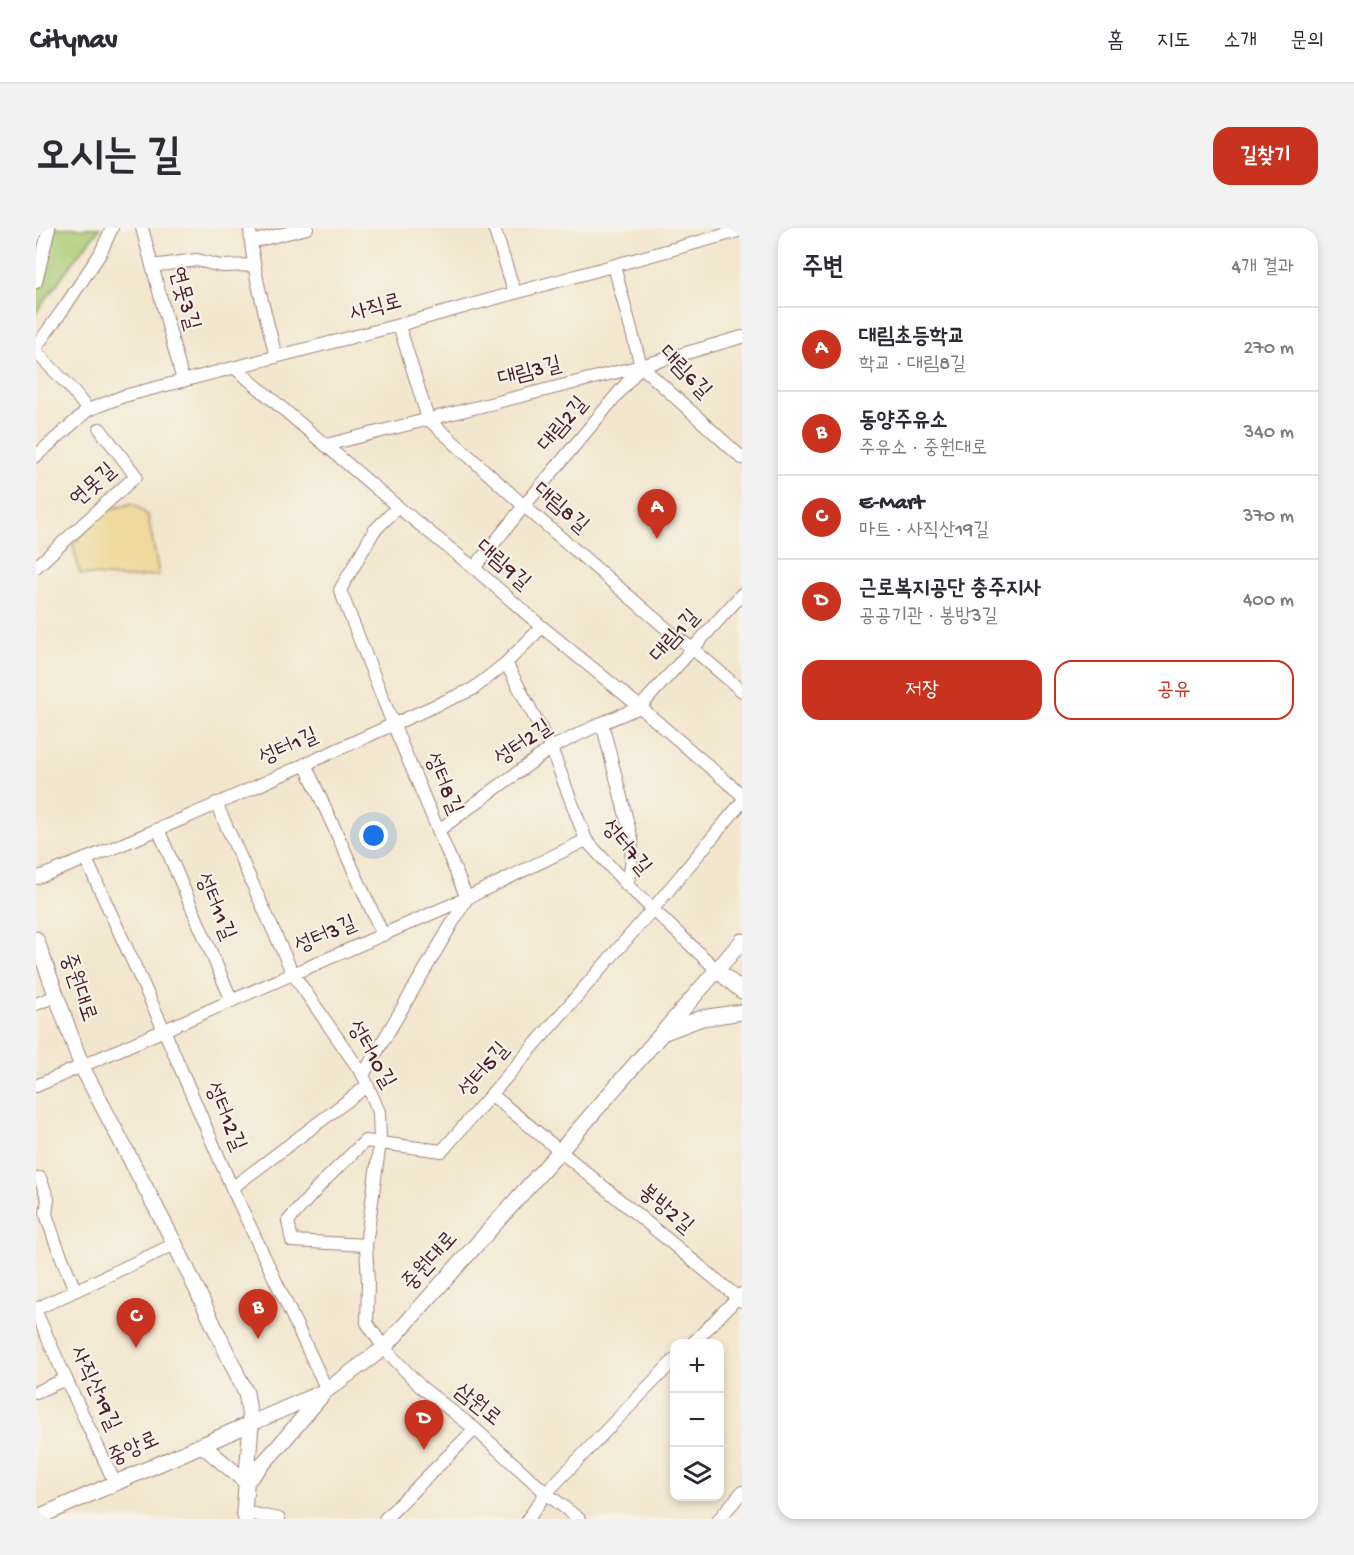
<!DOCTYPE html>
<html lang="ko">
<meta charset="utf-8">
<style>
:root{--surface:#fff;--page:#f2f2f3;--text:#2b2b33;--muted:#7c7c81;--line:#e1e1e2;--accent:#c8321e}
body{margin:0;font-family:"Gochi Hand","Poor Story",sans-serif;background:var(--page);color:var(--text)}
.controls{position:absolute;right:18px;bottom:18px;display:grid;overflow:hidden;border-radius:12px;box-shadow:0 3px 9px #0003}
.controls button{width:54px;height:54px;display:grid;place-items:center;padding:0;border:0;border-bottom:2px solid var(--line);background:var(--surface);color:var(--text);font:30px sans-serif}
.you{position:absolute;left:338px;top:608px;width:21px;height:21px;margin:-15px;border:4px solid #fff;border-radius:50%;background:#1a73e8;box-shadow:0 0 0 9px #1a73e833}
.badge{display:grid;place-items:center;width:39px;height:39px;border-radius:50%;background:var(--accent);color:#fff;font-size:20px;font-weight:700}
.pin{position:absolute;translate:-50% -50px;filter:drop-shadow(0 2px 3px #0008)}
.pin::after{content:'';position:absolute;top:32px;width:21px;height:18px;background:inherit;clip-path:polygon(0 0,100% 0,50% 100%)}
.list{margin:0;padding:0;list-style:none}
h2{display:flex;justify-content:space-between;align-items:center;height:78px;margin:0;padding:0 24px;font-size:26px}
h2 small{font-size:20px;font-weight:400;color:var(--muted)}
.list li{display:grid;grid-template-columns:39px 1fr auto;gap:18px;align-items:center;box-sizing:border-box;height:84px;padding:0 24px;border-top:2px solid var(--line)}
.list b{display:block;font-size:22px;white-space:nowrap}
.list p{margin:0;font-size:20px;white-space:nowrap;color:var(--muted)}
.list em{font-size:20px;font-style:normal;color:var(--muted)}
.actions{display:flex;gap:12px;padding:18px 24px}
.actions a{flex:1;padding:14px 0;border:2px solid var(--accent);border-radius:18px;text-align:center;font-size:21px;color:var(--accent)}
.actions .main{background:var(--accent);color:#fff}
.icon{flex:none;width:33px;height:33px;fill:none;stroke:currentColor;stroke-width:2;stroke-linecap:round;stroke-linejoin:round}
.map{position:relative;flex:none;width:706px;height:1291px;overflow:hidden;border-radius:18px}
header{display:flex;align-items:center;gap:36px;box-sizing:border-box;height:84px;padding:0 30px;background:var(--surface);border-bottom:2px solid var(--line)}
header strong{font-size:28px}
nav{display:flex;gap:33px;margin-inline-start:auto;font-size:21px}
.intro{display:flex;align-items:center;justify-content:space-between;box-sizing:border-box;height:144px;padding:0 36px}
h1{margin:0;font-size:42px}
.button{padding:15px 27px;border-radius:18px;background:var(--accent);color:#fff;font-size:21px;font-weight:700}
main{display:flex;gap:36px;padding:0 36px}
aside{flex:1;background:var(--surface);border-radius:18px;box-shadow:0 3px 9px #0003}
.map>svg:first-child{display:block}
.green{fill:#acce77;stroke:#7b7651;stroke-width:1.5}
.sand{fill:#eeda9e;stroke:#9c7c64;stroke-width:1.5}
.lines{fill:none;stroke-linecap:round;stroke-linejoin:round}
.minor-casing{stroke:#9e827c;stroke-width:14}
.tertiary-casing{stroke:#9e827c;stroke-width:17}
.minor{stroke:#fff;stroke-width:12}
.tertiary{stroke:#fff;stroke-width:15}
.labels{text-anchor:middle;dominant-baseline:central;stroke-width:4.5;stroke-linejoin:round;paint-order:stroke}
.street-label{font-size:22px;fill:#4a1f2b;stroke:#f7f3e8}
</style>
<header>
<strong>Citynav</strong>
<nav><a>홈</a><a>지도</a><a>소개</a><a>문의</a></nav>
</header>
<div class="intro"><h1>오시는 길</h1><a class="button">길찾기</a></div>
<main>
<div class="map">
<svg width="706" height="1291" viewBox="0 0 706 1291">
<rect width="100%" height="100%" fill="#f7f3e8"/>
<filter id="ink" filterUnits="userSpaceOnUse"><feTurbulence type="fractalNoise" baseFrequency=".0167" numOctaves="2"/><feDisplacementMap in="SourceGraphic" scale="12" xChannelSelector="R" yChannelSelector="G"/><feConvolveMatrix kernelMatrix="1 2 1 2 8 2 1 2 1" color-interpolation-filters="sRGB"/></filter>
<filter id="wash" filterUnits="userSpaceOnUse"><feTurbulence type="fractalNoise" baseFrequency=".008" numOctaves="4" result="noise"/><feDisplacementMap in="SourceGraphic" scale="24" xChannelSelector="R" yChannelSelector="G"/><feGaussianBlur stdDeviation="1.35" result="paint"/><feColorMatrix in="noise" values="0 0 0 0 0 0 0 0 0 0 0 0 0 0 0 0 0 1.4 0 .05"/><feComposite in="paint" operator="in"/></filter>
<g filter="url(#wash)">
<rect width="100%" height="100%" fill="#f3e6ce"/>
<path class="green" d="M 0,0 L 64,0 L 36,35 L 0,85 Z"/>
<path class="sand" d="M 97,275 L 112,288 L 123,347 L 93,350 L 44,346 L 37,316 L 68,283 Z"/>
</g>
<g filter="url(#ink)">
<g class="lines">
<g class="minor-casing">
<g id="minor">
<path d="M 106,0 L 147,153"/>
<path d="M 214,0 C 216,43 230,87 240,129"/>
<path d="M 458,0 L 479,65"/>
<path d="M 215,14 L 271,0"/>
<path d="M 116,38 L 161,32 L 185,38 L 219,37"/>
<path d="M 578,38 L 605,138 L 706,230"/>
<path d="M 0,54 L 13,0"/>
<path d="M 363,97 L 392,191 L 488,278 L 639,408 L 657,421 L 706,463"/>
<path d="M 0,119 L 28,80 L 64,26 L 76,0"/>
<path d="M 0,124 L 32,157 L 52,182"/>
<path d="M 199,140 L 362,279 L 438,340 L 506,399 L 604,479 L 706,567"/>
<path d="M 290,217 L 605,138 L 706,109"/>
<path d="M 0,228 L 52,182 L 88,168 L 363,97 L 706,2"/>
<path d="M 0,339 L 100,248 L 64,201"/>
<path d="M 438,340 L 488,278 L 605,138"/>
<path d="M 470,435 L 515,520 L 550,612 L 591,657 L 681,742"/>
<path d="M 566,495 L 596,612 L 595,639 L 591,657"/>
<path d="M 269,536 L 347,707"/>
<path d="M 180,575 L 257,746 L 327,847 L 343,884 L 344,914 L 330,1017 L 332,1055 L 331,1095 L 348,1120 L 385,1159 L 439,1201 L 510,1265 L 543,1291"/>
<path d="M 122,601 L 196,773"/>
<path d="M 403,602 L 515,520 L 566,495 L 604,479 L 706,366"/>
<path d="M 50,631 L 128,802 L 196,960 L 291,1162"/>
<path d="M 0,650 C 149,595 292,524 437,461 L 470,435 L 506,399"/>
<path d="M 0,776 L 20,768"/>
<path d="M 327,847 L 431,670 L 357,496 L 304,362 L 338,303 L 362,279"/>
<path d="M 0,858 L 431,670 L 550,612"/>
<path d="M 456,867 L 706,1073"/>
<path d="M 4,950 L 12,971 L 10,986 L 19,1013 L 39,1062"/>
<path d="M 196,960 L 331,858"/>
<path d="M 330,1017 L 256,1013 L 252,993 L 288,953 L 329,913 L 406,923 L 616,682 L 706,574"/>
<path d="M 0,1081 L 139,1016"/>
<path d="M 0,1084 L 30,1151 L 79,1255"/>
<path d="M 656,1116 L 705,1066"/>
<path d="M 0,1164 L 30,1151"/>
<path d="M 208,1284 L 243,1291"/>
<path d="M 349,1291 L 439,1201"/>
<path d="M 492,1291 L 510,1265 L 638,1132"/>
<path d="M 683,1291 L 706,1264"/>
</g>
</g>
<g class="tertiary-casing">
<g id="tertiary">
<path d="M 0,711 L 46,839 L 139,1016 L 210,1165 L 215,1196 L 208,1284 L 210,1291"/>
<path d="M 681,742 L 706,763"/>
<path d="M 629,804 L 666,790 L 706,784"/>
<path d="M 166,1217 L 210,1254"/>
<path d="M 210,1254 L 242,1219 L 287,1166"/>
<path d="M 0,1290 L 291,1162 L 348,1120 L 525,922 L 706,713"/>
</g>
</g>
<use href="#minor" class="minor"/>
<use href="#tertiary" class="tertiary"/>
</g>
</g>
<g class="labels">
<g class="street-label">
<text transform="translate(147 71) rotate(75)">연못3길</text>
<text transform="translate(340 81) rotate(-15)">사직로</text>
<text transform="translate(494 145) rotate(-14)">대림3길</text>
<text transform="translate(648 145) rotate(46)">대림6길</text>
<text transform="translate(528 197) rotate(-50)">대림2길</text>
<text transform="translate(58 258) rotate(-42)">연못길</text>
<text transform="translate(524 281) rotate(41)">대림8길</text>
<text transform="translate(466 338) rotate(41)">대림9길</text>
<text transform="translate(640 409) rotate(-48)">대림1길</text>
<text transform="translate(488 516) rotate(-34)">성터2길</text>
<text transform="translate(253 520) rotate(-24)">성터1길</text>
<text transform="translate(406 556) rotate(67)">성터8길</text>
<text transform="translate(589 620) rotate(50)">성터7길</text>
<text transform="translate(178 679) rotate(67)">성터11길</text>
<text transform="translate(290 708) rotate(-23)">성터3길</text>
<text transform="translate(41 760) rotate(71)">중원대로</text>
<text transform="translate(334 827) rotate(60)">성터10길</text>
<text transform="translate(449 843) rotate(-49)">성터5길</text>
<text transform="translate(188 889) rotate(67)">성터12길</text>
<text transform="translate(629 982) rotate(40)">봉방2길</text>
<text transform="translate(395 1034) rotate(-48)">중원대로</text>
<text transform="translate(58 1161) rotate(65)">사직산19길</text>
<text transform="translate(441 1178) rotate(39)">삼원로</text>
<text transform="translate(98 1222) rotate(-24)">중앙로</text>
</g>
</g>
</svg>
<div class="controls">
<button>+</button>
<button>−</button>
<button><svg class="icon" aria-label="layers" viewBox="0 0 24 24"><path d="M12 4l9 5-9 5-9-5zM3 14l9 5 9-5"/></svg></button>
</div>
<div class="you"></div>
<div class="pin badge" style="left:621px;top:311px">A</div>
<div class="pin badge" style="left:222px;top:1111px">B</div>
<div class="pin badge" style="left:100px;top:1120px">C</div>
<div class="pin badge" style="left:388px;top:1222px">D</div>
</div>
<aside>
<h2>주변<small>4개 결과</small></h2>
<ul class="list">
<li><span class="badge">A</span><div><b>대림초등학교</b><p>학교 · 대림8길</p></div><em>270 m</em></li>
<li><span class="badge">B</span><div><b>동양주유소</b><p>주유소 · 중원대로</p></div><em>340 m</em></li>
<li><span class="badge">C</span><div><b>E-Mart</b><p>마트 · 사직산19길</p></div><em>370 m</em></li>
<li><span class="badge">D</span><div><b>근로복지공단 충주지사</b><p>공공기관 · 봉방3길</p></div><em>400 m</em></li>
</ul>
<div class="actions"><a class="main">저장</a><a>공유</a></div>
</aside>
</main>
